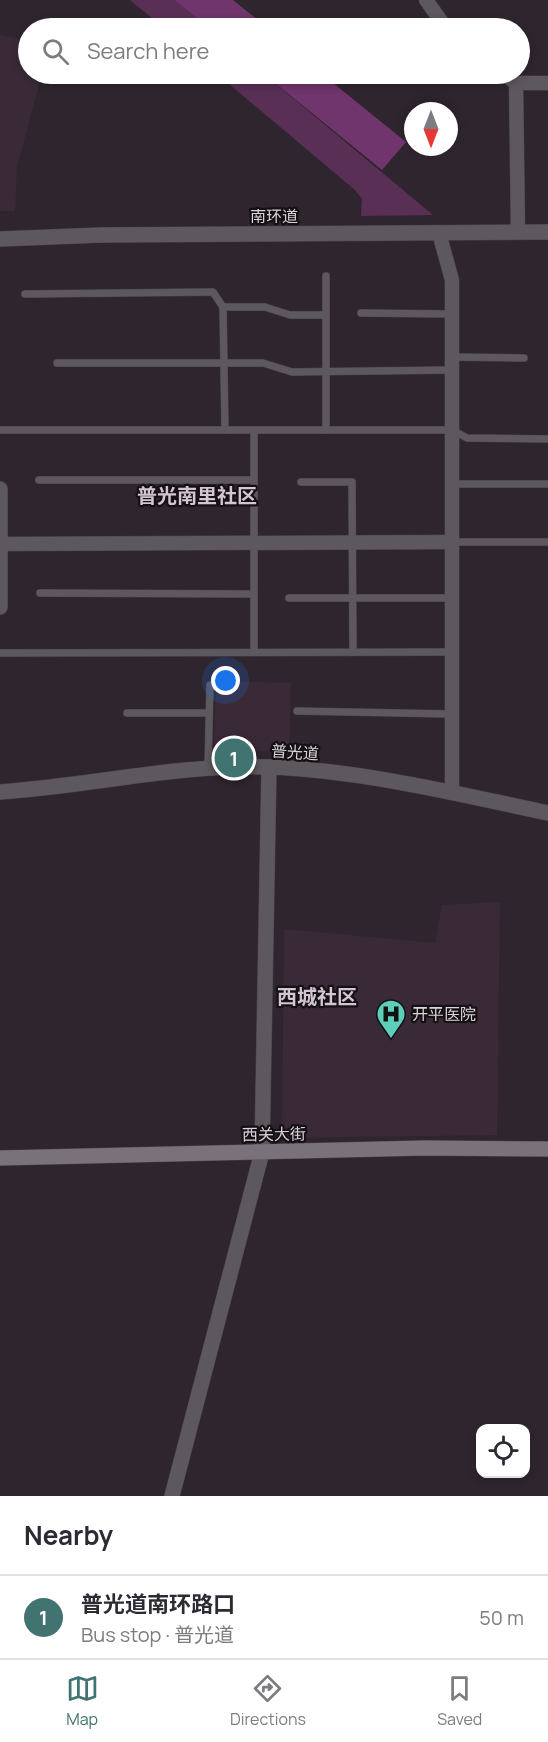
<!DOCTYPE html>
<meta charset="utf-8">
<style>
:root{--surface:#fff;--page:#f7f7f7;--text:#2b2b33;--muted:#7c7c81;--line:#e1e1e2;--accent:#417470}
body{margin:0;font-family:Manrope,"Noto Sans SC",sans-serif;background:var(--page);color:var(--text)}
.controls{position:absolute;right:18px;bottom:18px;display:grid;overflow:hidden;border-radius:12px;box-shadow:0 3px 9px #0003}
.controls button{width:54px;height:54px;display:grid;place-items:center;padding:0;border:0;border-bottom:2px solid var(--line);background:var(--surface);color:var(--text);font:30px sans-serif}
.compass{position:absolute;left:404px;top:102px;width:54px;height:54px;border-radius:50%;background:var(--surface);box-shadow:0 3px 9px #0003;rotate:180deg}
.you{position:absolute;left:226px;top:681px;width:21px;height:21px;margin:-15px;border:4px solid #fff;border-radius:50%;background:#1a73e8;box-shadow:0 0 0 9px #1a73e833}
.badge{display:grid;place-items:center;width:39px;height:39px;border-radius:50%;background:var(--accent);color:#fff;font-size:20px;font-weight:700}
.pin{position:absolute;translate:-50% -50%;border:3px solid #fff;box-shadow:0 2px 6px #0006}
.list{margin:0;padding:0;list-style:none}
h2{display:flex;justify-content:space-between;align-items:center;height:78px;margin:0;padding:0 24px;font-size:26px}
h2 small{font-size:20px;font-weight:400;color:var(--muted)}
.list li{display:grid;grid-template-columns:39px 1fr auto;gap:18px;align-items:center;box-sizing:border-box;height:84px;padding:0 24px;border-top:2px solid var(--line)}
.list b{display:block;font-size:22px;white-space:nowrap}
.list p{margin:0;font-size:20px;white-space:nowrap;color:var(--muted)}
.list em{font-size:20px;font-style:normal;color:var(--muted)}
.icon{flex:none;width:33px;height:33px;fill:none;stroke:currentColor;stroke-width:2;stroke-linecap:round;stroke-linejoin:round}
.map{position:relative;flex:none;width:548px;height:1496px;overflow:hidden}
.search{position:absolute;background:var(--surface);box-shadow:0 3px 9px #0003;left:18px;right:18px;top:18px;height:66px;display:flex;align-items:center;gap:15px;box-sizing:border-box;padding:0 21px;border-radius:33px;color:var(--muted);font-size:22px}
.sheet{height:162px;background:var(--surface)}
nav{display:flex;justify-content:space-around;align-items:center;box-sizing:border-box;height:84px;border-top:2px solid var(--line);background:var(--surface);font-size:16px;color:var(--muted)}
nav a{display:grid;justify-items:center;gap:3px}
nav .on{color:var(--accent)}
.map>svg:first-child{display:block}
.built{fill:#3a2a38}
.green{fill:#592f56}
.forest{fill:#6f356c}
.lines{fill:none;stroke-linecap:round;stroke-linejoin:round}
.service-casing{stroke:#4a4149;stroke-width:8}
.minor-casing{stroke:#4a4149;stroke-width:15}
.tertiary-casing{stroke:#4a4149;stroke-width:16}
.secondary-casing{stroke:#4a4149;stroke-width:16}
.service{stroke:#5d585d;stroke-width:7}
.minor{stroke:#5d585d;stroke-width:14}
.tertiary{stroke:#5d585d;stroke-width:15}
.secondary{stroke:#7a727a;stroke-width:15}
.labels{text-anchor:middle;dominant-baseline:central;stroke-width:4.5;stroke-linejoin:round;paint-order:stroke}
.street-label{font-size:16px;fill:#dad3d9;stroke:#141014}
.poi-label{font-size:16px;fill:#dad3d9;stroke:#141014;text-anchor:start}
.quarter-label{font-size:20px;font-weight:bold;fill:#d3c5d1;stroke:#141014}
</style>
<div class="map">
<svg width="548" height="1496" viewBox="0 0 548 1496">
<rect width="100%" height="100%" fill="#2f252e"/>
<g class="built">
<path d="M 0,35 L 28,41 L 28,74 L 42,74 L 17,167 L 15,211 L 0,211 Z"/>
<path d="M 216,681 L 291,683 L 289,752 L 214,750 Z"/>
<path d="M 500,902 L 497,1135 L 282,1138 L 284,929 L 435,943 L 442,905 Z"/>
</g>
<g class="green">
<path d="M 130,0 L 174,0 L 209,28 L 164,28 Z"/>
<path d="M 217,74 L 264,74 L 433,215 L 361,216 L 362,199 L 355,190 Z"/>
</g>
<g class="forest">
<path d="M 174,0 L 233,0 L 268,28 L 209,28 Z"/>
<path d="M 264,74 L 322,74 L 406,142 L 382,170 Z"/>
</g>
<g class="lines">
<g class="service-casing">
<g id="service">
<path d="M 326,276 L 326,430"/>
<path d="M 25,294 L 213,292 L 223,307 L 265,307 L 290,315 L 326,315"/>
<path d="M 223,307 L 225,430"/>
<path d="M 361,313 L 452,314"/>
<path d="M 452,357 L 524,358"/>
<path d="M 57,363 L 263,363 L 292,372 L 452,370"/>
<path d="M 0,430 L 452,430 L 467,438 L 548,439"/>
<path d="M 254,430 L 254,652"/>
<path d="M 39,480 L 254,480"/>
<path d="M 301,482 L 352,482 L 353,652"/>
<path d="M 460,484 L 548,484"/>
<path d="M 452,542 L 548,542"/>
<path d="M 40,593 L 254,594"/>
<path d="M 289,598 L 451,598"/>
<path d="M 0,653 L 451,652"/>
<path d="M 297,711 L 451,714"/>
<path d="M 127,713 L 209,713"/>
<path d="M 208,768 L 210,685"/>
</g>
</g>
<g class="minor-casing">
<g id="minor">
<path d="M 426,0 L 446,28"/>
<path d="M 504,74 L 516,83 L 548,83"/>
<path d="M 516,83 L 518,232"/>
<path d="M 439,233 L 452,280 L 452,793"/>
<path d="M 2,544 L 452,542"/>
</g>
</g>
<g class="tertiary-casing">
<g id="tertiary">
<path d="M 0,239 L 101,235 L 548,232"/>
<path d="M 0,489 L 0,607"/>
<path d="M 0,792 C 90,786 178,764 268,767 C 360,770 459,794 548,813"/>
<path d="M 172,1496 L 262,1152 L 269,767"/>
</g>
</g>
<g class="secondary-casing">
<path id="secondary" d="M 0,1158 L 424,1148 L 548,1149"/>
</g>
<use href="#service" class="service"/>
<use href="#minor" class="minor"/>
<use href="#tertiary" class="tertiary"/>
<use href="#secondary" class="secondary"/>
</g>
<defs>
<g id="hospital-pin" transform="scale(1.5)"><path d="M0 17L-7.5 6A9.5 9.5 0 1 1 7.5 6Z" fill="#5cceba" stroke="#141014"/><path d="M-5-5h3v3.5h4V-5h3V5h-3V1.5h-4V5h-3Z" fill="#111"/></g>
</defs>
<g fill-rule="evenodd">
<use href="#hospital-pin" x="391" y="1014"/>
</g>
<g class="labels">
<g class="street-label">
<text x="274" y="216">南环道</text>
<text transform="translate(295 752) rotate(4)">普光道</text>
<text transform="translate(274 1134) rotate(-1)">西关大街</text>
</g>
<g class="poi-label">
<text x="412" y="1014">开平医院</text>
</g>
<g class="quarter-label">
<text x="197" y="495">普光南里社区</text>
<text x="317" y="996">西城社区</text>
</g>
</g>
</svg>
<div class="controls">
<button><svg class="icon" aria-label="locate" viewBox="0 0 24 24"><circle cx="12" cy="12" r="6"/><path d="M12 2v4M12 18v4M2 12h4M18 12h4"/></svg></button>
</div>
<svg class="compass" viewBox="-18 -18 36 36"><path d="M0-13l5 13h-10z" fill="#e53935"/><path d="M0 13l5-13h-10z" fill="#7c7c81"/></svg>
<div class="you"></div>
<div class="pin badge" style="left:234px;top:758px">1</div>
<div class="search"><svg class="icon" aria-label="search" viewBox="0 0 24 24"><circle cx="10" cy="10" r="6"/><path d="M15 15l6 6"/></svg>Search here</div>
</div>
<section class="sheet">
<h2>Nearby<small></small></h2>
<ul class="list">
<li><span class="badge">1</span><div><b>普光道南环路口</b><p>Bus stop · 普光道</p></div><em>50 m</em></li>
</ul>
</section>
<nav>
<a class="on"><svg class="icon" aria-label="map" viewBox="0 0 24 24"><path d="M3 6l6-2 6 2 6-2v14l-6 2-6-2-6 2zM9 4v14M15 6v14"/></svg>Map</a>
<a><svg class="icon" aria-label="directions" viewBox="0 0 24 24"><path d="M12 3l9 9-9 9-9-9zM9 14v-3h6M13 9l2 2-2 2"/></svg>Directions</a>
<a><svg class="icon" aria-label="saved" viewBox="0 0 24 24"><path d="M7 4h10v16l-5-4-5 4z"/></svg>Saved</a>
</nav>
